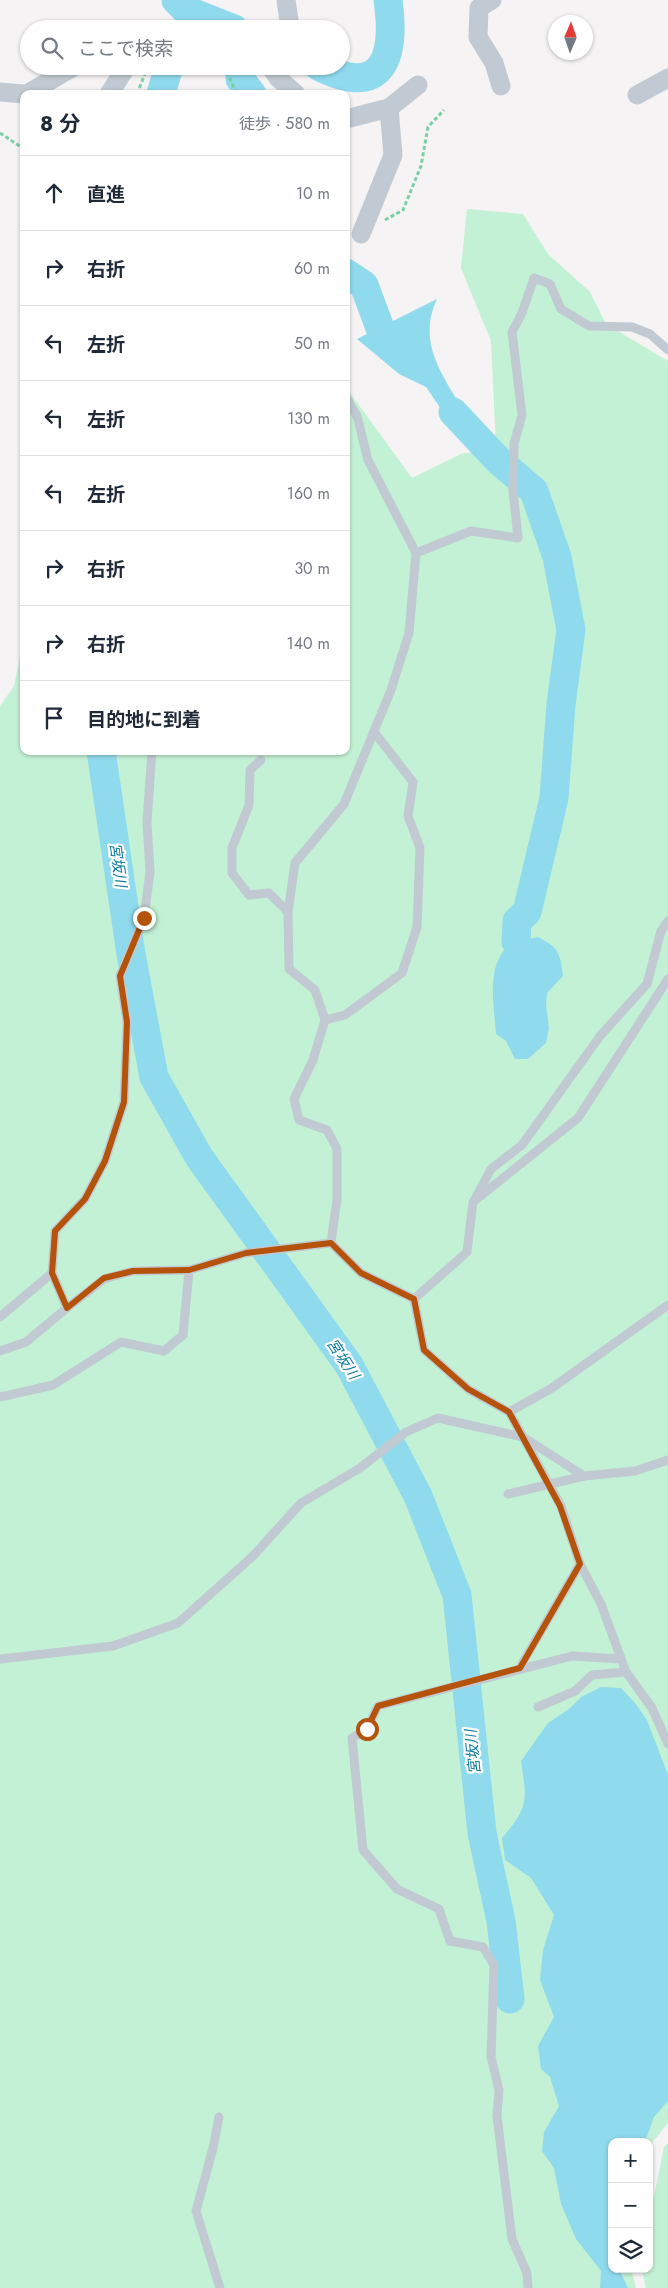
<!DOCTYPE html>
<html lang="ja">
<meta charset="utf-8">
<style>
:root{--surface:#fff;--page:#f6f6f7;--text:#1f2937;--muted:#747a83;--line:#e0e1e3}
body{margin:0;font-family:Jost,"Noto Sans JP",sans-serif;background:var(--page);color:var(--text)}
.controls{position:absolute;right:15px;bottom:15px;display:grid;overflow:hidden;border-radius:10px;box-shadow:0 1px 4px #0004}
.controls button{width:45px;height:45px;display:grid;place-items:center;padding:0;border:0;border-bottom:1px solid var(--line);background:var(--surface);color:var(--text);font:25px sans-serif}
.compass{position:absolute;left:548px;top:15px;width:45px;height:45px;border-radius:50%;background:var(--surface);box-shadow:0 1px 4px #0004;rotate:2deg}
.stop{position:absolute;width:15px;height:15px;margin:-11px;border:4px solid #b45309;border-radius:50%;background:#fff}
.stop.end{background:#b45309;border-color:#fff;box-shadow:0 1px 5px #0008}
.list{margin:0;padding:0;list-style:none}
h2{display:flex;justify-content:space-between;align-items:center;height:65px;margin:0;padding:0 20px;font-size:21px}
h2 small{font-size:16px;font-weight:400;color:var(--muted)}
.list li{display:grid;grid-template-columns:32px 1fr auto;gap:15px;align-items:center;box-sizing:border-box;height:75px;padding:0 20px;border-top:1px solid var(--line)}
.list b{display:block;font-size:19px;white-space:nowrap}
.list em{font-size:16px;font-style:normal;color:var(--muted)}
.icon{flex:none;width:28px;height:28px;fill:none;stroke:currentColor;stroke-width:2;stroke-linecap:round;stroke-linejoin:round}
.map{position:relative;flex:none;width:668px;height:2288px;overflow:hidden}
.search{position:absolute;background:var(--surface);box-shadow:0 1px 4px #0004;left:20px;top:20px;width:330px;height:55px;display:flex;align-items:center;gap:12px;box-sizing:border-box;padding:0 18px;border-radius:28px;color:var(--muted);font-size:19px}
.panel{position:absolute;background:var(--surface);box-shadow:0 1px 4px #0004;left:20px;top:90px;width:330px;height:665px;border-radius:10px}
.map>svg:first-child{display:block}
.green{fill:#c3f1d5}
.water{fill:#90daee}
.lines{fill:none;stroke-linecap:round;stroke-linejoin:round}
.river{stroke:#90daee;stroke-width:29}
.path{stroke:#7ad0a6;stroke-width:3;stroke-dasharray:4 2.5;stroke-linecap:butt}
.lane{stroke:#c1cad2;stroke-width:9}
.street{stroke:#c1cad2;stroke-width:19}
.route{stroke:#b45309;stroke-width:6}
.labels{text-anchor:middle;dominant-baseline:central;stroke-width:4.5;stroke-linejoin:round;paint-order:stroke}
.water-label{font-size:15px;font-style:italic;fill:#0c7c9b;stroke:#fff}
</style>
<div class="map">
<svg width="668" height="2288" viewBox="0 0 668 2288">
<rect width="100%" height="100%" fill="#f5f3f3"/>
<g class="green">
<path d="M 467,209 L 523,214 L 548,254 L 590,292 L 606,324 L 668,361 L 668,2123 L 652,2143 L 649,2158 L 649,2142 L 612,2142 L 612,2269 L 631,2269 L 636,2288 L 0,2288 L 0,706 L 14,686 L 24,639 L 24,751 L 346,751 L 346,393 L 350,393 L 412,478 L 461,454 L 496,448 L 491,341 L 461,268 Z"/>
<path d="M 668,2143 L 668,2288 L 646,2288 L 642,2269 L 649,2269 L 649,2221 L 664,2147 Z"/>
</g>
<g class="water">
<path d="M 437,299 C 418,339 439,370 460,405 L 453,412 L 441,409 L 426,387 L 399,374 L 357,339 Z"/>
<path d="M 538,937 C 559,948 560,953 563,976 L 547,993 L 546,1005 L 549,1028 L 546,1043 L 528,1059 L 515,1059 L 506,1041 L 496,1034 C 494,1007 485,962 511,944 C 519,939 529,939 538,937 Z"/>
<path d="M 601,1687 L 621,1688 L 635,1703 L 647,1720 L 668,1775 L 668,2101 L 654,2117 L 645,2142 L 612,2142 L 612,2229 L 609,2244 L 612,2251 L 612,2269 L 619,2269 L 628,2288 L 600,2288 L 601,2271 L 576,2239 L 561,2204 L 554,2168 L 542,2151 L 544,2132 L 559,2106 L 550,2077 L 541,2069 L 538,2046 L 554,2017 L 540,1980 L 543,1950 L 554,1915 L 531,1878 L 505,1860 L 502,1838 C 529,1806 527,1801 521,1761 L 548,1723 L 569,1709 L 581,1697 Z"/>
</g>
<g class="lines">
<g class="river">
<path d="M 176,0 L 186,10 L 234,29"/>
<path d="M 240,66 L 240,79 L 252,94"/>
<path d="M 318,66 C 384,99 396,57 388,0"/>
<path d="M 161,94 L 169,66"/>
<path d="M 346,273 L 364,285 L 380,328"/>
<path d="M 453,412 L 499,461 L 534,491 L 557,557 L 571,630 L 561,704 L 554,798 L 527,912 L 517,921 L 516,942"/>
<path d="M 101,751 L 131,954 L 154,1077 L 199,1157 L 349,1365 L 418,1496 L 457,1595 L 482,1833 L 501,1921 L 510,1999"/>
</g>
<g class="path">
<path d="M 224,66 L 237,94"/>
<path d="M 137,94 L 148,66"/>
<path d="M 0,133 L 24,149"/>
<path d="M 385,220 L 403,210 L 421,166 L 428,127 L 444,110"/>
</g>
<g class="lane">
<path d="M 346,397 L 357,416 L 368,460 L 416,553 L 409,633 L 391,690 L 344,804 L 295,863 L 288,912 L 289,969 L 315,990 L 325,1020 L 313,1060 L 294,1099 L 299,1120 L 327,1130 L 337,1149 L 337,1199 L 331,1243 L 361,1273 L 414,1299 L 424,1350 L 468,1389 L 509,1412 L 523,1437 L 561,1506 L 580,1564 L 601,1604 L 626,1672 L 652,1708 L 668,1744"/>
<path d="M 416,553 L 471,531 L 518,538 L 513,491 L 514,444 L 522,415 L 512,332 L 522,313 L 534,278 L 550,284 L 561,309 L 589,326 L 632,327 L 650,334 L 668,350"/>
<path d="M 261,760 L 250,770 L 249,805 L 232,848 L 232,873 L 249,895 L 269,893 L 288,912"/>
<path d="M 325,1020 L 345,1015 L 402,973 L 417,927 L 420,848 L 408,816 L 413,782 L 374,732"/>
<path d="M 475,1199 L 491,1169 L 522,1145 L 600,1036 L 647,984 L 661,931 L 668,921"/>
<path d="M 189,1270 L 246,1253 L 331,1243"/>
<path d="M 414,1299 L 467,1252 L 473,1202 L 578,1118 L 668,979"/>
<path d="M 0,1317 L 52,1273"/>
<path d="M 0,1351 L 26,1342 L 67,1308 L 52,1273 L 55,1231 L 85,1199 L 105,1161 L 124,1102 L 127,1022 L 120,976 L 144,918 L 150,872 L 147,822 L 152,751"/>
<path d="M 0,1397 L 53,1385 L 121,1342 L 164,1351 L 183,1335 L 189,1270 L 133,1271 L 104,1279 L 67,1308"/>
<path d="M 509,1412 L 552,1388 L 668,1305"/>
<path d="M 584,1476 L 635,1471 L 668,1460"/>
<path d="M 0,1659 L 113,1646 L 178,1623 L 253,1556 L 301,1503 L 360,1468 L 406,1432 L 438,1418 L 523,1437 L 584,1476 L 508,1494"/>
<path d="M 519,1669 L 580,1564"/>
<path d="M 538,1707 L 575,1691 L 592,1675 L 626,1672"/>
<path d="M 219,2117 L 213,2148 L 196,2211 L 220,2288"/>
<path d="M 528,2288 L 527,2273 L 512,2239 L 497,2116 L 499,2090 L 491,2057 L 494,1965 L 483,1947 L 450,1941 L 439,1909 L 397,1889 L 363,1850 L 352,1738 L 367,1729 L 378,1706 L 572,1656 L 621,1659"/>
</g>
<g class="street">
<path d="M 286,0 L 290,27 L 289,29"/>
<path d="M 492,0 L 479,8 L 478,37 L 494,63 L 501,86"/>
<path d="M 270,66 L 278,78 L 296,94"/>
<path d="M 0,92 L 24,94"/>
<path d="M 27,94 L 75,66"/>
<path d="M 109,94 L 127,66"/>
<path d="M 637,95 L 668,78"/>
<path d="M 389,108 L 418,85"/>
<path d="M 346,119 L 389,108 L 393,155 L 361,234"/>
</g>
</g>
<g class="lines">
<path class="route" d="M 144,918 L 120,976 L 127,1022 L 124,1102 L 105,1161 L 85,1199 L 55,1231 L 52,1273 L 67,1308 L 104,1278 L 133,1271 L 189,1270 L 246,1253 L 331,1243 L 361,1273 L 414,1299 L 424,1350 L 468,1389 L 509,1412 L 560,1506 L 580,1564 L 520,1668 L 378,1706 L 367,1729"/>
</g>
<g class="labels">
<g class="water-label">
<text transform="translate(118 865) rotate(82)">宮坂川</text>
<text transform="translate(343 1359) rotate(57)">宮坂川</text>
<text transform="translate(473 1752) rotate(-96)">宮坂川</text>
</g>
</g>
</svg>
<div class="controls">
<button>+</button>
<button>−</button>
<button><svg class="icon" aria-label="layers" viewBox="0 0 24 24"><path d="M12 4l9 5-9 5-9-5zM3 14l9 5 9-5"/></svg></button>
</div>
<svg class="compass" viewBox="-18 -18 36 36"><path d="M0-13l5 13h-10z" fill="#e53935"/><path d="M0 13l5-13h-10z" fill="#747a83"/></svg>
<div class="stop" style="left:367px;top:1729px"></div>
<div class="stop end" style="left:144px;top:918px"></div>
<div class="search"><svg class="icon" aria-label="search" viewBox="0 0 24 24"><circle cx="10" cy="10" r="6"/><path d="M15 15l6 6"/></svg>ここで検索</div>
<section class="panel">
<h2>8 分<small>徒歩 · 580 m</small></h2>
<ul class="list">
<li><svg class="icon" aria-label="ahead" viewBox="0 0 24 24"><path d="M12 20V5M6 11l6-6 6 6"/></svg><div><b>直進</b></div><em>10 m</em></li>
<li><svg class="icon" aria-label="right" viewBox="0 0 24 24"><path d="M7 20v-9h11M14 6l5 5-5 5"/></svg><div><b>右折</b></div><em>60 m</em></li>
<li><svg class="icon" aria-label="left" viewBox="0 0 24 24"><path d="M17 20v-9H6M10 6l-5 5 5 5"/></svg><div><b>左折</b></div><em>50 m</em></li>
<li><svg class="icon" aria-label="left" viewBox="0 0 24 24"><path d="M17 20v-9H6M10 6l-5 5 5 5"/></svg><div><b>左折</b></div><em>130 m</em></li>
<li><svg class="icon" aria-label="left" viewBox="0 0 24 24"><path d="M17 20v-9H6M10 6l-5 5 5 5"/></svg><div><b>左折</b></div><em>160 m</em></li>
<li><svg class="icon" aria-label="right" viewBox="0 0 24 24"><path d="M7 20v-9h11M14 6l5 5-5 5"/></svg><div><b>右折</b></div><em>30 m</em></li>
<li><svg class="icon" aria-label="right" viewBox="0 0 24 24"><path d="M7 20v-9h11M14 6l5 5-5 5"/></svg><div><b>右折</b></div><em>140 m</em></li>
<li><svg class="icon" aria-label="arrive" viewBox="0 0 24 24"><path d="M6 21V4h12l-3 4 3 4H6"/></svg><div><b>目的地に到着</b></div></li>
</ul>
</section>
</div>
